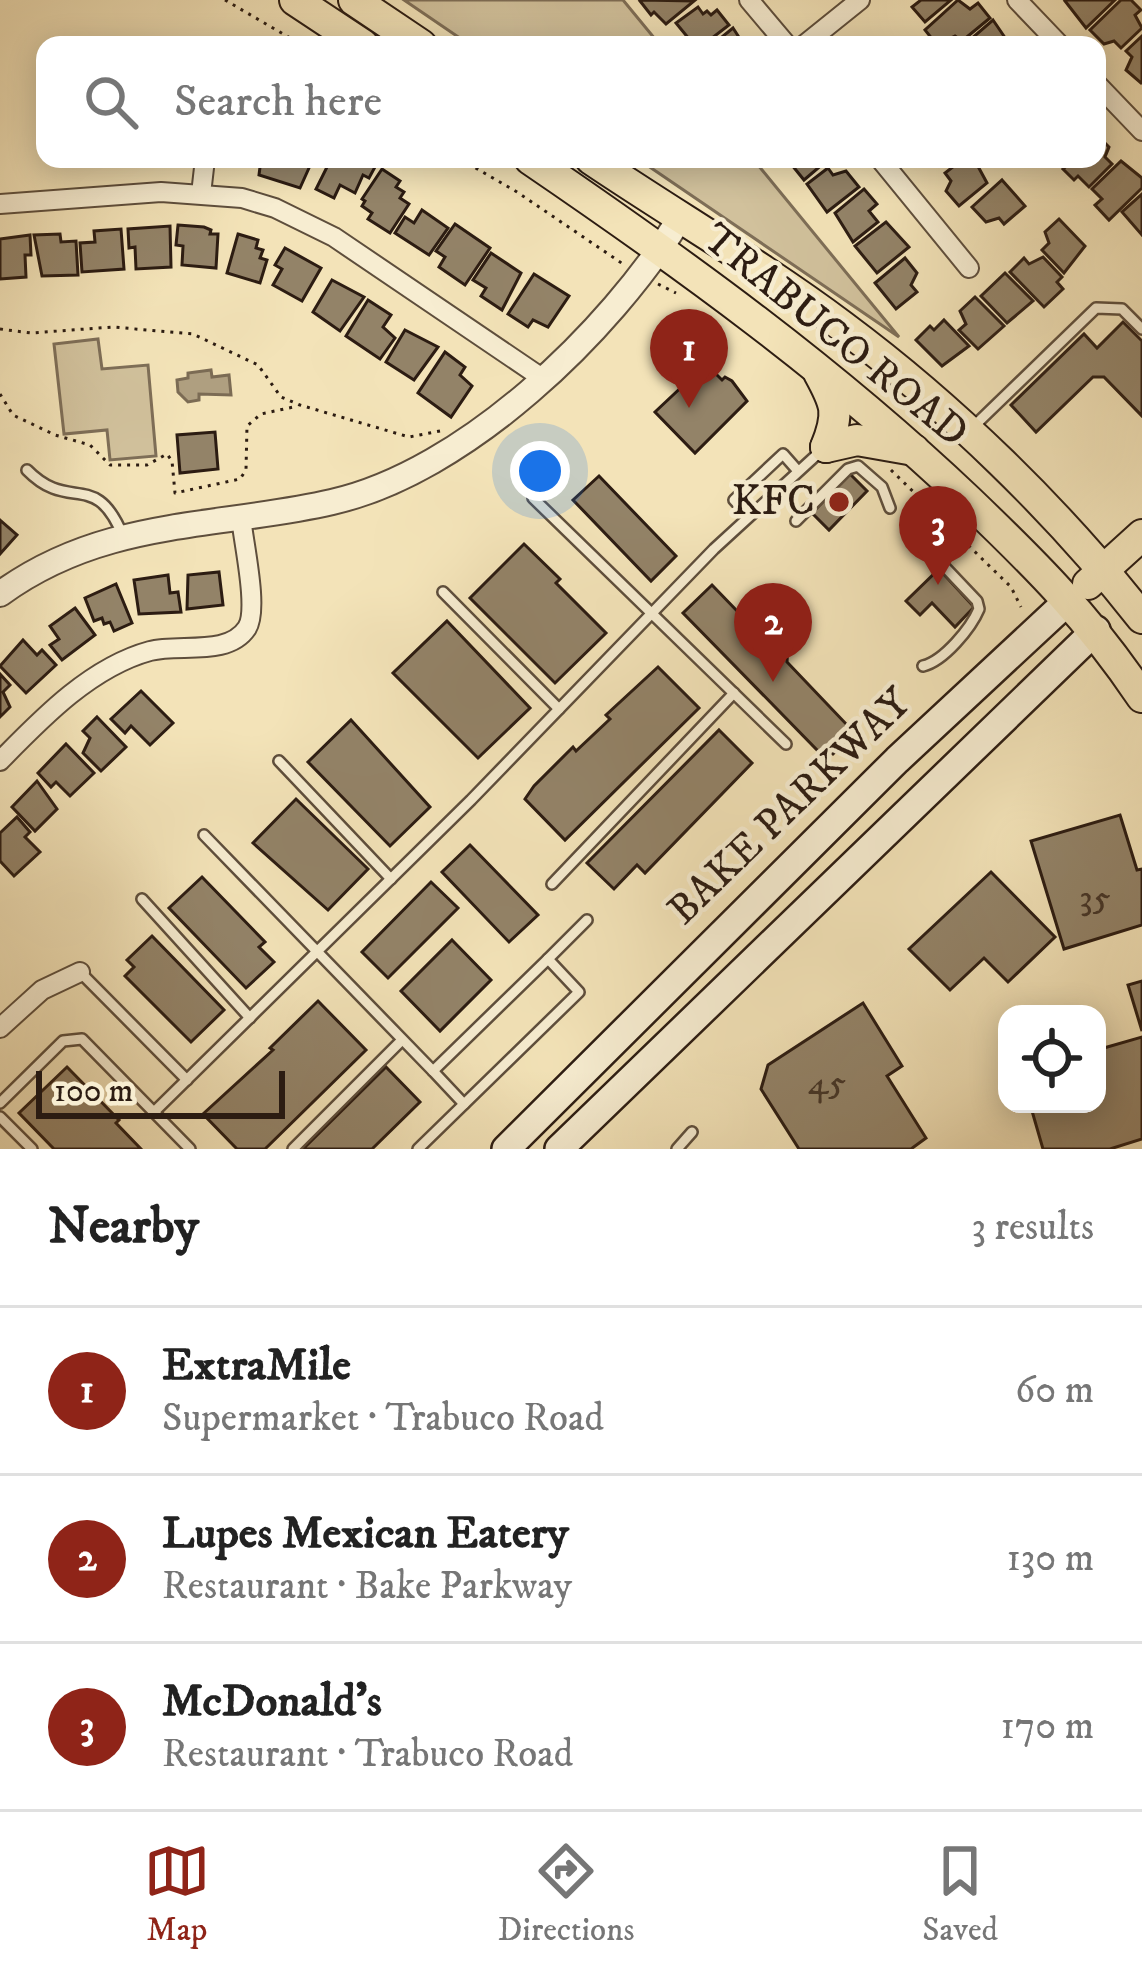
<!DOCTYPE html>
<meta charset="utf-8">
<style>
:root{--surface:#fff;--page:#f6f6f6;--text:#222;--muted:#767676;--line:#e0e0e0;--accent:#8f2418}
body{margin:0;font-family:"IM FELL DW Pica",serif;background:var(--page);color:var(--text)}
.controls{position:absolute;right:36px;bottom:36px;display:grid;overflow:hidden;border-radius:24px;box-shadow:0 6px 30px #0003}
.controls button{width:108px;height:108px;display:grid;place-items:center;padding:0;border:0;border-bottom:3px solid var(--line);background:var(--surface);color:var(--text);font:60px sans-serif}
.scale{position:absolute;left:36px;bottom:30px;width:249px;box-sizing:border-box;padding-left:12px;border:6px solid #2c1c12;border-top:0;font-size:33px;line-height:42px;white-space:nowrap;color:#2c1c12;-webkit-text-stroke:9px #f7edd1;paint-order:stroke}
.you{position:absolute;left:540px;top:471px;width:42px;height:42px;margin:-30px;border:9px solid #fff;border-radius:50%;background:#1a73e8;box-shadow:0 0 0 18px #1a73e833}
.badge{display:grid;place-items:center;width:78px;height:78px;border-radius:50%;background:var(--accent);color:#fff;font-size:39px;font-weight:700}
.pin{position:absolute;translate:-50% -99px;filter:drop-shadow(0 3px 6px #0008)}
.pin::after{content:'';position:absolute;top:63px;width:42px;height:36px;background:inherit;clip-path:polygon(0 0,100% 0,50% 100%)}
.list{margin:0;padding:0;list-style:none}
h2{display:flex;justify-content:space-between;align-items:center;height:156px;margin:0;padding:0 48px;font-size:51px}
h2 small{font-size:39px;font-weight:400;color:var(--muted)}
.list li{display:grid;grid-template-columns:78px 1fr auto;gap:36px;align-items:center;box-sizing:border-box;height:168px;padding:0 48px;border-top:3px solid var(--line)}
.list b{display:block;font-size:45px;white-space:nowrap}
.list p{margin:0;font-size:39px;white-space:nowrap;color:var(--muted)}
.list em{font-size:39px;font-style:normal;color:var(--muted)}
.icon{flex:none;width:66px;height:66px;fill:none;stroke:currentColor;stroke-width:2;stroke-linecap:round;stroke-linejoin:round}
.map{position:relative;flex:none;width:1142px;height:1149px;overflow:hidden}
.search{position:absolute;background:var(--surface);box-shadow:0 6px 30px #0003;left:36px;right:36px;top:36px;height:132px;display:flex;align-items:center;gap:30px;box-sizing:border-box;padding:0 42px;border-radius:24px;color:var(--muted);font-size:45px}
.sheet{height:660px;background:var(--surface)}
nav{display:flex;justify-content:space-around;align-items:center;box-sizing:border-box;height:168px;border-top:3px solid var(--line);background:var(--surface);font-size:33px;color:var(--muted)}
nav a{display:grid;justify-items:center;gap:6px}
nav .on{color:var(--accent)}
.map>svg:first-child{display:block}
.green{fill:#d1c19c;stroke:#7e6e57;stroke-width:3}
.water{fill:#af9f80;stroke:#7b6b54;stroke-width:3}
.building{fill:#938368;stroke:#2c1c12;stroke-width:3}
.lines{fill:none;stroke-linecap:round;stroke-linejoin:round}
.service-casing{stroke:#5e4e3c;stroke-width:14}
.minor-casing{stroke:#5e4e3c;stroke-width:22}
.tertiary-casing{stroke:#5e4e3c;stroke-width:28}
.secondary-casing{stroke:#2c1c12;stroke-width:32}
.primary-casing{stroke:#2c1c12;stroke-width:34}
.path{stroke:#2c1c12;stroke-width:3;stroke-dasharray:3 6;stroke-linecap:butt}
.service{stroke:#f7edd1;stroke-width:9}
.minor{stroke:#f7edd1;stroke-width:18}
.tertiary{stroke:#f7edd1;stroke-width:24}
.secondary{stroke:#f7edd1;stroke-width:27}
.primary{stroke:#f3e3b8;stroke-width:30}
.poi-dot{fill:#8f2418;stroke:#f7edd1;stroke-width:4.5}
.labels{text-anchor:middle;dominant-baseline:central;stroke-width:9;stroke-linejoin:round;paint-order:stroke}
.number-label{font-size:36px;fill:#463628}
.street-label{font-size:42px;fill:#2c1c12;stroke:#f7edd1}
.poi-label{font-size:42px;fill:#2c1c12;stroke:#f7edd1;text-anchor:end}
</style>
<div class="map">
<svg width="1142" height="1149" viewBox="0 0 1142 1149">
<rect width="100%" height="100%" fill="#f3e3b8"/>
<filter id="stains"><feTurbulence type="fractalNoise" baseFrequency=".00167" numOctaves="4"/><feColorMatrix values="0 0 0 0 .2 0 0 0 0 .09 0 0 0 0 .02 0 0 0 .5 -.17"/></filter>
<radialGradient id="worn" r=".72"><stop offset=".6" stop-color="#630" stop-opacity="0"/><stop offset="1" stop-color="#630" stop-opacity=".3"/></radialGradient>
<g class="green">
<path d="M 404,0 L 623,0 L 660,45 L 470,45 Z"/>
<path d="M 638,159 L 753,159 L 899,337 Z"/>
<path d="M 98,339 L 102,369 L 148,365 L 156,456 L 110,460 L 107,430 L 64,434 L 54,344 Z"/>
</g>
<path class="water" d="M 211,370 L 212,377 L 229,375 L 231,395 L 199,394 L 199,400 L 188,402 L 178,392 L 177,380 L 188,378 L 188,373 Z"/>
<g class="building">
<path d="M 921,0 L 951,0 L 925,22 L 912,7 Z"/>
<path d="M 958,0 L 970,9 L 978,3 L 990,18 L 962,41 L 955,36 L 937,45 L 925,30 Z"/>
<path d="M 1115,0 L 1086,28 L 1065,1 L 1067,0 Z"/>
<path d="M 1121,0 L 1131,0 L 1141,10 L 1135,15 L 1142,28 L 1121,48 L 1114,41 L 1104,44 L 1090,30 Z"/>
<path d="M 640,1 L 642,0 L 694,1 L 666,24 L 654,12 L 651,15 Z"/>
<path d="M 698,7 L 703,14 L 707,11 L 711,15 L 717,10 L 729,25 L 703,45 L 694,45 L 676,23 Z"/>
<path d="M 993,20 L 1010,45 L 964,45 Z"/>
<path d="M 733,28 L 744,45 L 712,45 Z"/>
<path d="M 1142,36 L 1142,82 L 1141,83 L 1126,70 L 1132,57 L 1126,51 Z"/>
<path d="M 1097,135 L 1109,147 L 1105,157 L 1112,164 L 1089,187 L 1078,176 L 1074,180 L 1063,169 L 1071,162 L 1068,159 L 1097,159 Z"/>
<path d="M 261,159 L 313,159 L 300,188 L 259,175 Z"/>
<path d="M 331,159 L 358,159 L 375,167 L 369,178 L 363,175 L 355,193 L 340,185 L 334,198 L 316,189 Z"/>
<path d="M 787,159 L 821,159 L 824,163 L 804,180 Z"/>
<path d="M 963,159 L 974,159 L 987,183 L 959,206 L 946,191 L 951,181 L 945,173 Z"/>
<path d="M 1121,161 L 1142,178 L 1142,188 L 1109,220 L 1095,205 L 1102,199 L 1092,189 Z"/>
<path d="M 828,168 L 833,175 L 846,171 L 859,187 L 827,212 L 807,184 Z"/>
<path d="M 382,169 L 400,181 L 396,187 L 404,192 L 400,198 L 409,204 L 390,233 L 368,219 L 372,213 L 362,206 L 365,201 L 362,199 Z"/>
<path d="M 1002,180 L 1025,206 L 1004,224 L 999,218 L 986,222 L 972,207 Z"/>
<path d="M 864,189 L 877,204 L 869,211 L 878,222 L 853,242 L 835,213 Z"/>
<path d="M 1142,194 L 1142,235 L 1122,212 Z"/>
<path d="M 422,210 L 448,228 L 429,255 L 395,233 L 405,217 L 414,223 Z"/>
<path d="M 1059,219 L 1085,246 L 1064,273 L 1042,250 L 1049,243 L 1045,232 Z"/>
<path d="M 886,222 L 909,247 L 877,273 L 855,246 Z"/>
<path d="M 455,224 L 490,248 L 465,285 L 439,267 L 445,257 L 436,251 Z"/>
<path d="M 178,225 L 204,227 L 211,230 L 210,234 L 218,234 L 216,268 L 182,265 L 183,246 L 176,245 Z"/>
<path d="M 170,226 L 171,267 L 136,269 L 135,247 L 129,248 L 128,229 Z"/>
<path d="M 121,229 L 124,269 L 82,272 L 80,243 L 95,242 L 94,231 Z"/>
<path d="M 60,234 L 61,242 L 76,241 L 78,275 L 42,276 L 34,235 Z"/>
<path d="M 238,234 L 258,240 L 256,248 L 263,250 L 260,258 L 267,260 L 260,283 L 227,273 Z"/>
<path d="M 30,235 L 31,255 L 25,255 L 26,277 L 0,279 L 0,239 Z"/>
<path d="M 285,248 L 321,268 L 302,301 L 273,285 L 282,269 L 275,265 Z"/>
<path d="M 491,253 L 521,273 L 502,310 L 481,296 L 486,288 L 473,280 Z"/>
<path d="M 1043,257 L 1062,277 L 1057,282 L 1063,289 L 1044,307 L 1010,272 L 1024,258 L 1029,264 Z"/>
<path d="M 905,258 L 917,273 L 911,285 L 917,292 L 896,309 L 875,283 Z"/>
<path d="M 1005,273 L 1033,301 L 1007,323 L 981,296 Z"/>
<path d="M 534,274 L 569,296 L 548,327 L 533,320 L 528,327 L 508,314 Z"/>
<path d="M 332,280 L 364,297 L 340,331 L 313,312 Z"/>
<path d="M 975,297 L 1004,326 L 978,349 L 959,330 L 966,324 L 960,311 Z"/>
<path d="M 368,300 L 391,315 L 383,327 L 395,338 L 380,359 L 346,336 Z"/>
<path d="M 944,320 L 969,346 L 942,366 L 916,340 L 930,326 L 934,330 Z"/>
<path d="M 1123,322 L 1142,341 L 1142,416 L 1104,377 L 1093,377 L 1036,432 L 1011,405 L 1084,334 L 1097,348 Z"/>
<path d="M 405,330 L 438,347 L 414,380 L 386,362 Z"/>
<path d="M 445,352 L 465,367 L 460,375 L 472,386 L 451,417 L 418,393 Z"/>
<path d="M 706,364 L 722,380 L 725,377 L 732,381 L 747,401 L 695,453 L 655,412 Z"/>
<path d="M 215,432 L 218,469 L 180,473 L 177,435 Z"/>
<path d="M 850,474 L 867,491 L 829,530 L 812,513 Z"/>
<path d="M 599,476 L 676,556 L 651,581 L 573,500 Z"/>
<path d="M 0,520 L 17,535 L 0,554 Z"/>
<path d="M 524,544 L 560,579 L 556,583 L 606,633 L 555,683 L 470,598 Z"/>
<path d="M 939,569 L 974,607 L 955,627 L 932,603 L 920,615 L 906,601 Z"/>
<path d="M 219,572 L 223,605 L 187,609 L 188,575 Z"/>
<path d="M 168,575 L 170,593 L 178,592 L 181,612 L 139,614 L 134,580 Z"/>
<path d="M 116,584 L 132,623 L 114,631 L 110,622 L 104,624 L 102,618 L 94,621 L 85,598 Z"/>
<path d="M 712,585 L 766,641 L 779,639 L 788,645 L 787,662 L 849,727 L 845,730 L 851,736 L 833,754 L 827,748 L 821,754 L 683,613 Z"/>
<path d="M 75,608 L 95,635 L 62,660 L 50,645 L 59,639 L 50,626 Z"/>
<path d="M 447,621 L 530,708 L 478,758 L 393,673 Z"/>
<path d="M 23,640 L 37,655 L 42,650 L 56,665 L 26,693 L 0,666 Z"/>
<path d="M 658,667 L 699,708 L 565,840 L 525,799 L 534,786 L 573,747 L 576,751 L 610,719 L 606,715 Z"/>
<path d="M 0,674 L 10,685 L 3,692 L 10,707 L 0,717 Z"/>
<path d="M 141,691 L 173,723 L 150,745 L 131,726 L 125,733 L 111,719 Z"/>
<path d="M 97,717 L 126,747 L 101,771 L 83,753 L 90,738 L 83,731 Z"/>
<path d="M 351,720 L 430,807 L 390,846 L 308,762 Z"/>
<path d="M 719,730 L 752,763 L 645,873 L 637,865 L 614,889 L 587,863 Z"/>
<path d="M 66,744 L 94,773 L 70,796 L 56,782 L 51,787 L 38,773 Z"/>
<path d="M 37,781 L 57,809 L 35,831 L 12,807 Z"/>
<path d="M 296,799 L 368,869 L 328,910 L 253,843 Z"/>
<path d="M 1120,815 L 1137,870 L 1142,869 L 1142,925 L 1064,949 L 1031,841 Z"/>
<path d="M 17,817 L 30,832 L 25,837 L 40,852 L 14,876 L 0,861 L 0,833 Z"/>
<path d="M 470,845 L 538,915 L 509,942 L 442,872 Z"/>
<path d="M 991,872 L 1055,937 L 1008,982 L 984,958 L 950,990 L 909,949 Z"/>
<path d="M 202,877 L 265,942 L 259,947 L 274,962 L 246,988 L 169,908 Z"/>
<path d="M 431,882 L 458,908 L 388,978 L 362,952 Z"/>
<path d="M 152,936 L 224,1010 L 191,1042 L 125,976 L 134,967 L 127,960 Z"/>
<path d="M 452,940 L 491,980 L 440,1031 L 401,991 Z"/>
<path d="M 1142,981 L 1142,1031 L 1128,985 Z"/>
<path d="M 318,1001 L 366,1050 L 265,1149 L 237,1149 L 203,1114 L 273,1050 L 270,1048 Z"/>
<path d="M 863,1003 L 902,1066 L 887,1076 L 926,1138 L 911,1149 L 799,1149 L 761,1089 L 768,1065 Z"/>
<path d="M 1142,1037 L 1142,1139 L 1110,1149 L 1043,1149 L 1030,1104 L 1097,1104 L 1097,1050 Z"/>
<path d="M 67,1067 L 119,1120 L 116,1123 L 141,1149 L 54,1149 L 19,1113 Z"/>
<path d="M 386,1067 L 420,1102 L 372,1149 L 303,1149 Z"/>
</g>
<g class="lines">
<g class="service-casing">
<g id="service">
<path d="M 971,429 L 1096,308 L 1122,309 L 1142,329"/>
<path d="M 27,470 C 70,514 95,468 123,536"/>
<path d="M 533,498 L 786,744"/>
<path d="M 749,516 L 734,500 L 783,454 L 798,471"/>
<path d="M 796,521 L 848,469 L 858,466 L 882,487 L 890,508"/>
<path d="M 922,543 L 977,601 L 979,609 C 971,628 944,661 923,666"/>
<path d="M 443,592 L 559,709"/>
<path d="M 279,761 L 391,879"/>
<path d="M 204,835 L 433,1071 L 548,959"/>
<path d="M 552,884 L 734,693"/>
<path d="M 142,899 L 250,1018"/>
<path d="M 81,973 L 187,1080"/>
<path d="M 433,1071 L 464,1104"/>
<path d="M 0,1103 L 63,1041 L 82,1039 L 190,1149"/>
<path d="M 154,1112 L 471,800 L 714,549 L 822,450"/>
<path d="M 0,1117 L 32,1149"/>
<path d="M 293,1149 L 402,1040"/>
<path d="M 418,1149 L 579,992 L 548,959 L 587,920"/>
<path d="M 677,1149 L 692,1132"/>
</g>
</g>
<g class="minor-casing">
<g id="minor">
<path d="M 749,0 L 787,45"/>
<path d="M 1017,0 L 1060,45"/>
<path d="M 804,45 L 860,0"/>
<path d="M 1097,84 L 1142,131"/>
<path d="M 880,159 L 969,268"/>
<path d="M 201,194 L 205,159"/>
<path d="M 0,204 L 161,192 L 242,198 L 275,208 L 334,237 L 542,378"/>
<path d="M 0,761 C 42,718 91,667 150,651 C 179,643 228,657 247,628 C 259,609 243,541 241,517"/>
<path d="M 0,1028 L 42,990 L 80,972"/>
</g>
</g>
<g class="tertiary-casing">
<path id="tertiary" d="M 0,594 C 104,518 214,529 332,502 C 465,472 610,332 680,218"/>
</g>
<g class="secondary-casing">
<g id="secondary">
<path d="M 506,1149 L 897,760 L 1070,599"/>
<path d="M 559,1149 L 1096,630"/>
</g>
</g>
<g class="primary-casing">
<g id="primary">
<path d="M 295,0 L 363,45"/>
<path d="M 354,0 L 421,45"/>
<path d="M 530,159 C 684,264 832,371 968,500 C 1037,566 1088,617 1142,697"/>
<path d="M 591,159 C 674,215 762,266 842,326 C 951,407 1058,511 1142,618"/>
<path d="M 819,373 C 836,404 840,413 826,447"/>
<path d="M 826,447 L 857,440 L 914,450"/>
<path d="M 1088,584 L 1142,535"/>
</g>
</g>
<g class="path">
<path d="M 225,0 L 302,45"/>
<path d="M 460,159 L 517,192 L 623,264"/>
<path d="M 658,284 L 676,293"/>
<path d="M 0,329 L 31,333 L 113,327 L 193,334 L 258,365 L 281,397 L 300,405 L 409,437 L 440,431"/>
<path d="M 0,394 L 13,415 L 55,435 L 90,445 L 110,465 L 147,465 L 167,454 L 172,461 L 175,493 L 240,479 L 246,470 L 247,426 L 261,414 L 298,406"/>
<path d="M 891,470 L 1011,587 L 1021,607"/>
</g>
<use href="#service" class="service"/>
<use href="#minor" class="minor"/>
<use href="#tertiary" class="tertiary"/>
<use href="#secondary" class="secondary"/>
<use href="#primary" class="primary"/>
</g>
<circle class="poi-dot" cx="839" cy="502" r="12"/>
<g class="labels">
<g class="number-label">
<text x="1095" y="898">35</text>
<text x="827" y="1083">45</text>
</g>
<g class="street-label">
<text transform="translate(835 336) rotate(39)">TRABUCO ROAD</text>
<text transform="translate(790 807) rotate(-44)">BAKE PARKWAY</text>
</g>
<g class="poi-label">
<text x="815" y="502">KFC</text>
</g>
</g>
<rect width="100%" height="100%" filter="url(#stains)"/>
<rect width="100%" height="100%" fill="url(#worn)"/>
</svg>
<div class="controls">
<button><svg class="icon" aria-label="locate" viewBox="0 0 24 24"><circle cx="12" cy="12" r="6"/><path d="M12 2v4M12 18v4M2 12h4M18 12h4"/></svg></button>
</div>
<div class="scale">100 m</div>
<div class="you"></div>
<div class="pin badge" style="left:689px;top:408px">1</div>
<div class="pin badge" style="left:773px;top:682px">2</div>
<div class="pin badge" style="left:938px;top:585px">3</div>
<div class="search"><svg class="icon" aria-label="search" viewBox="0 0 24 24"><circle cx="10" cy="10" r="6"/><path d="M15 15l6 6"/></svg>Search here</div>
</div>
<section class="sheet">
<h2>Nearby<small>3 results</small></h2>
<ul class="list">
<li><span class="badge">1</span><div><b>ExtraMile</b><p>Supermarket · Trabuco Road</p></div><em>60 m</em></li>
<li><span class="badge">2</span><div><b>Lupes Mexican Eatery</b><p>Restaurant · Bake Parkway</p></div><em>130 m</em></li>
<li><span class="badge">3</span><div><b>McDonald's</b><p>Restaurant · Trabuco Road</p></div><em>170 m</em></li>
</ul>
</section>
<nav>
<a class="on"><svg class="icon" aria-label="map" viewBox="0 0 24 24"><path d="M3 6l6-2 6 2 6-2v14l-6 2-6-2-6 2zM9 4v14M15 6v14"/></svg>Map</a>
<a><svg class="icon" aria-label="directions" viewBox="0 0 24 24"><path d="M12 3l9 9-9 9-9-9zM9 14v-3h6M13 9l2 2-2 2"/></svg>Directions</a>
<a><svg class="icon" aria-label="saved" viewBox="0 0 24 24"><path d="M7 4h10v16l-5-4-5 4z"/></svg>Saved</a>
</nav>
